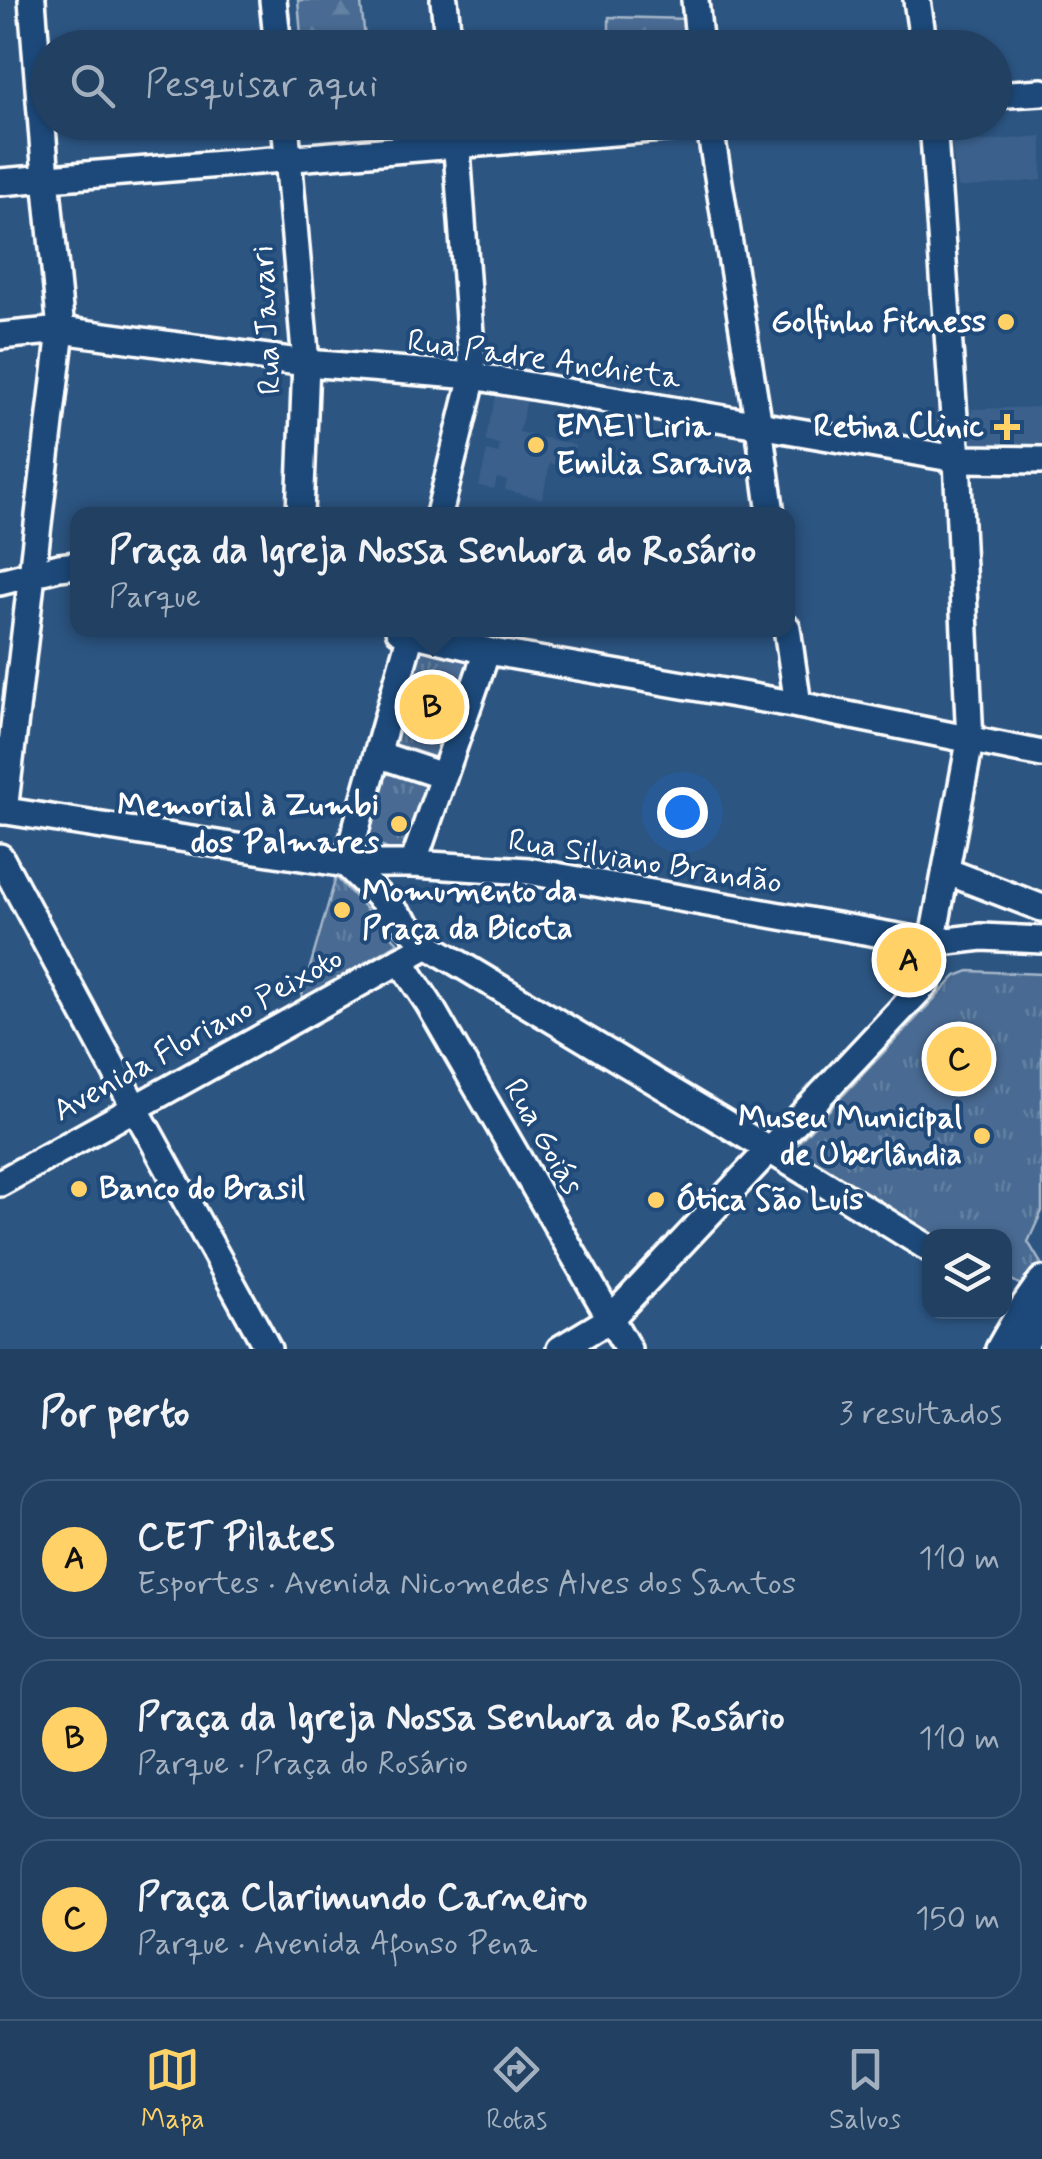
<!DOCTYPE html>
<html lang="pt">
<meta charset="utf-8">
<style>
:root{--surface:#214062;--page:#2d4b6b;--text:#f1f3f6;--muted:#a2afbe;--line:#3e5977;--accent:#ffd166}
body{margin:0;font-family:Mynerve,sans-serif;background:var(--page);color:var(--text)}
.controls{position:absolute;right:30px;bottom:30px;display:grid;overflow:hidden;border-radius:20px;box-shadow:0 2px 8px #0004}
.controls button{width:90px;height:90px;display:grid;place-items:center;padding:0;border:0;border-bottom:2px solid var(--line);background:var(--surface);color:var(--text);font:50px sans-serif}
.you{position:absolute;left:682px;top:812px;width:35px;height:35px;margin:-25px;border:8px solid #fff;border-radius:50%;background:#1a73e8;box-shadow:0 0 0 15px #1a73e833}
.badge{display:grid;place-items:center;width:65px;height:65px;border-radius:50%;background:var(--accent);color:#111;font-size:32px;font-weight:700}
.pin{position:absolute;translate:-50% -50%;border:5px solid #fff;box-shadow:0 2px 10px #0006}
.popup{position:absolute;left:70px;top:507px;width:725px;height:130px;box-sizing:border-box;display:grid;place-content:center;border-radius:20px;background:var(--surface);filter:drop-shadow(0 2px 8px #0005);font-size:32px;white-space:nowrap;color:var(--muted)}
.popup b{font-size:38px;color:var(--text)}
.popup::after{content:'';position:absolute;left:50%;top:100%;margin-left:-20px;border:20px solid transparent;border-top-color:var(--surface)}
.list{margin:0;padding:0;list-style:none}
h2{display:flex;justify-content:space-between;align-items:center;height:130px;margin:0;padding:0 40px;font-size:42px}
h2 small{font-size:32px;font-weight:400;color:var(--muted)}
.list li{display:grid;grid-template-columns:65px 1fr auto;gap:30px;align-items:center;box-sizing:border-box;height:160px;margin:0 20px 20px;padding:0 20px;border:2px solid var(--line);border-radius:30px}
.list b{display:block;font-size:38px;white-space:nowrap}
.list p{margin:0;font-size:32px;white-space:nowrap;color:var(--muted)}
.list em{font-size:32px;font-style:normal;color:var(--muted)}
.icon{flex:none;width:55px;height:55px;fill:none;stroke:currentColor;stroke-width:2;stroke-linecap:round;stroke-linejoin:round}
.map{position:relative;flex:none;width:1042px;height:1349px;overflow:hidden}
.search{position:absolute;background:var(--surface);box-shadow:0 2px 8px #0004;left:30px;right:30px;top:30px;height:110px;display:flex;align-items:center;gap:25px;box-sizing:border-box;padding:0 35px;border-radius:55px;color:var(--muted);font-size:38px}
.sheet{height:670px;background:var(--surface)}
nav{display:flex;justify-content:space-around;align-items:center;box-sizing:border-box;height:140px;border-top:2px solid var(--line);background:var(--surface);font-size:28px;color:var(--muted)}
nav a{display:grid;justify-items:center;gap:5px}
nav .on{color:var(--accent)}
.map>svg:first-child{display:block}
.built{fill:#3b618b}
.forest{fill:url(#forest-firs);stroke:#a4b5c8;stroke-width:2.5}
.park{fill:url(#park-tufts);stroke:#a4b5c8;stroke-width:2.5}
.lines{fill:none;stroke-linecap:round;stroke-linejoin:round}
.minor-casing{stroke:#fff;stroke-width:32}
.minor{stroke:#1f4a7a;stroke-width:25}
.poi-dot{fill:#ffd166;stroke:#1f4a7a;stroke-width:4}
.labels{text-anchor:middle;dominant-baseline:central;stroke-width:8;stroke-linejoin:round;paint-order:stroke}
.street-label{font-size:32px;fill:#fff;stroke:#1f4a7a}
.poi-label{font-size:32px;font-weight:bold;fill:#fff;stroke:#1f4a7a;text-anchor:end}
</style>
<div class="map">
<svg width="1042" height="1349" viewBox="0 0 1042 1349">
<defs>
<pattern id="forest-firs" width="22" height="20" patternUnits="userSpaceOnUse" patternTransform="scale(2.5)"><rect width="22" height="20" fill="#486b92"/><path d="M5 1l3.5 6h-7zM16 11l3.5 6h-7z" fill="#6381a2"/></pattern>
<pattern id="park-tufts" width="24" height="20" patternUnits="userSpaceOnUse" patternTransform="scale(2.5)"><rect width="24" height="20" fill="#486b92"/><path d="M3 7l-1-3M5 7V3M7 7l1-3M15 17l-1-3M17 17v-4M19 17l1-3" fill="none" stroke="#6381a2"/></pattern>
</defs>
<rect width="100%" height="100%" fill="#2c5582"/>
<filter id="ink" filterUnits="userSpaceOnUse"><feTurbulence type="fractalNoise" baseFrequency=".01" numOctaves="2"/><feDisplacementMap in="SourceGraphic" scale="20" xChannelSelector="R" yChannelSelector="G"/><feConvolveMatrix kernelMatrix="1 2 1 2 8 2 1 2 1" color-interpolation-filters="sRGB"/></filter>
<g filter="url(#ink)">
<g class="built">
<path d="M 1042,136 L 1042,180 L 957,188 L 952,144 Z"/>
<path d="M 497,392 L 527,399 L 519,432 L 575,445 L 570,468 L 550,463 L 542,499 L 505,490 L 507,481 L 497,478 L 494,489 L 479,486 L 487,451 L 498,454 L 500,445 L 485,441 Z"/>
<path d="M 1042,407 L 1042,447 L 973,445 L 972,409 Z"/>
</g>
<g class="forest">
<path d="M 298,0 L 371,0 L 361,4 L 366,47 L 302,47 Z"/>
<path d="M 609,17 L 689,19 L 690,47 L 609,48 Z"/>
</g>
<g class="park">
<path d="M 423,641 L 479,655 L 408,853 C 385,851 383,849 368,832 Z"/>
<path d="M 336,877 L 398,943 L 300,1002 Z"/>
<path d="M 969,971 L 1042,974 L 1042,1211 L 1028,1242 L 1042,1265 L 1042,1269 L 1026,1288 L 1005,1276 L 1004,1236 L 937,1236 L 798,1155 L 798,1143 L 956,976 Z"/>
</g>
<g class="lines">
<g class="minor-casing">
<g id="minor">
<path d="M 273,0 L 278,48"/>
<path d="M 444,0 L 449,48"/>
<path d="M 695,0 L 700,48"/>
<path d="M 917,0 L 924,48"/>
<path d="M 994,95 L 1042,92"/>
<path d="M 285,122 L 306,363 L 300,514"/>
<path d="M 709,122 L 759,426 L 771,514"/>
<path d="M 0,182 L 737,122"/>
<path d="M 0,336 L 61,330 L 306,363 L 473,376 L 957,459 L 1042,460"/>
<path d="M 439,514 L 473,376 L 455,122"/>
<path d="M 0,582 L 59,567 L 77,565"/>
<path d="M 787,628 L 798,705"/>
<path d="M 399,630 L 487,651 L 798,705 L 1042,754"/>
<path d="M 389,758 L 443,776"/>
<path d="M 0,810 L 346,864 L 413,864 L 528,871 L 932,943 L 982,937 L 1042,940"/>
<path d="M 4,811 L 61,330 L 46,177 L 32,0"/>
<path d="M 0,857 L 135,1108 L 268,1349"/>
<path d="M 346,864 L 428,945 L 770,1150 L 930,1249"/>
<path d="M 346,864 L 412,630"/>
<path d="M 413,864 L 487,651"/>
<path d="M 946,871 L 1042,908"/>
<path d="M 400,960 L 429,1004 L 628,1349"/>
<path d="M 0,1183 L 428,945"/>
<path d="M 560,1349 L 610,1319 L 927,982 L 932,943 L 970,742 L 957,459 L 933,122"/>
<path d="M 999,1349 L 1023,1307 L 1042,1280"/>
<path d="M 1022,1349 L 1040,1317 L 1042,1307"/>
</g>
</g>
<use href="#minor" class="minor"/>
</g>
</g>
<g class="poi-dot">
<circle cx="1006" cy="322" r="10"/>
<path d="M1002 412h10v10h10v10h-10v10h-10v-10h-10v-10h10z"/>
<circle cx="536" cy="445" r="10"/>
<circle cx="399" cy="824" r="10"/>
<circle cx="342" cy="910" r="10"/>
<circle cx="982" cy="1136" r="10"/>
<circle cx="79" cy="1189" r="10"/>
<circle cx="656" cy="1200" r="10"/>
</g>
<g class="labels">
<g class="street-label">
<text transform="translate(267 320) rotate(-93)">Rua Javari</text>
<text transform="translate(544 360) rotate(8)">Rua Padre Anchieta</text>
<text transform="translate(645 862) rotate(9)">Rua Silviano Brandão</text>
<text transform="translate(198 1035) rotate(-29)">Avenida Floriano Peixoto</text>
<text transform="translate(543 1137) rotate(60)">Rua Goiás</text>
</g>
<g class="poi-label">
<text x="986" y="322">Golfinho Fitness</text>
<text x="556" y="427" text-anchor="start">EMEI Liria<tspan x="556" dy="37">Emilia Saraiva</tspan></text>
<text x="984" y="427">Retina Clinic</text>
<text x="379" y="806">Memorial à Zumbi<tspan x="379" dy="37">dos Palmares</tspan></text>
<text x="362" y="892" text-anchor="start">Momumento da<tspan x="362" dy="37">Praça da Bicota</tspan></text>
<text x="962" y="1118">Museu Municipal<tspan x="962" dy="37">de Uberlândia</tspan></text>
<text x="99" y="1189" text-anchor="start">Banco do Brasil</text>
<text x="676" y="1200" text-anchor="start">Ótica São Luis</text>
</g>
</g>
</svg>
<div class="controls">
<button><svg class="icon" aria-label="layers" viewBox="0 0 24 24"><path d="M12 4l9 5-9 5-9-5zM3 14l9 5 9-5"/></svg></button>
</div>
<div class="you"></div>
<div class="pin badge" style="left:909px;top:960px">A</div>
<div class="pin badge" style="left:432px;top:707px">B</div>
<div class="popup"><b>Praça da Igreja Nossa Senhora do Rosário</b>Parque</div>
<div class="pin badge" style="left:959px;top:1059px">C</div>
<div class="search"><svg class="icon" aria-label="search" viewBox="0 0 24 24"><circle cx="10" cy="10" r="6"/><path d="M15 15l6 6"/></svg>Pesquisar aqui</div>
</div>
<section class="sheet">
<h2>Por perto<small>3 resultados</small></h2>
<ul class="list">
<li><span class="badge">A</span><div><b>CET Pilates</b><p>Esportes · Avenida Nicomedes Alves dos Santos</p></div><em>110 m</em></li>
<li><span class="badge">B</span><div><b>Praça da Igreja Nossa Senhora do Rosário</b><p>Parque · Praça do Rosário</p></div><em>110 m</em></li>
<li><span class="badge">C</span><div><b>Praça Clarimundo Carneiro</b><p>Parque · Avenida Afonso Pena</p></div><em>150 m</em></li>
</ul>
</section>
<nav>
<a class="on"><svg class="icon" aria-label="map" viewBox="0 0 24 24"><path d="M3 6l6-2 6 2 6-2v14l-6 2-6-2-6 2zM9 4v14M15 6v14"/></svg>Mapa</a>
<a><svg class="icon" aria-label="directions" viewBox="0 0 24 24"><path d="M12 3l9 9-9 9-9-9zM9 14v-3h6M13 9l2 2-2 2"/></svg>Rotas</a>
<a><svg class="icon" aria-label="saved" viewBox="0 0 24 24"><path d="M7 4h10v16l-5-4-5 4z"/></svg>Salvos</a>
</nav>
